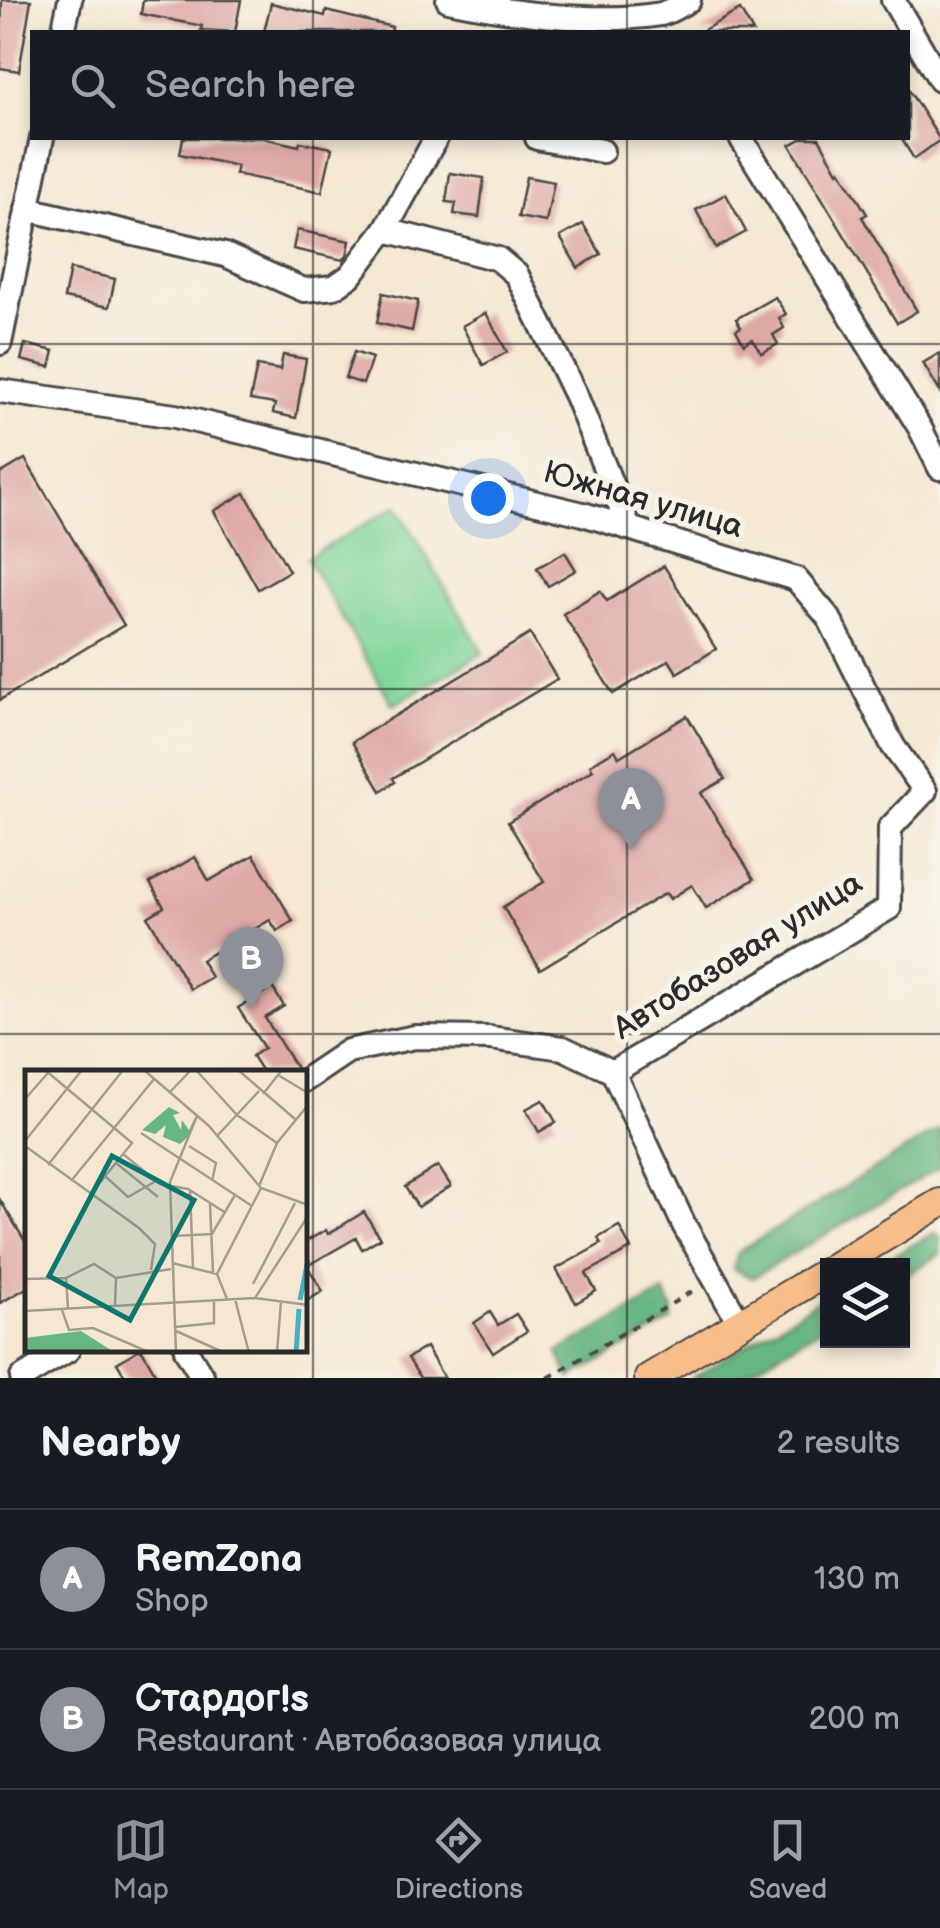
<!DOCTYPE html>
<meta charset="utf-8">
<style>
:root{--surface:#171b24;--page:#20242c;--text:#f1f3f6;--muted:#9ea1a6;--line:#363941;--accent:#8c9099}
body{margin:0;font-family:"Balsamiq Sans",sans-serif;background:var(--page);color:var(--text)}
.controls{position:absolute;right:30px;bottom:30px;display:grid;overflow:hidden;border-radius:0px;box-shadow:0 5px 15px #0003}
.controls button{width:90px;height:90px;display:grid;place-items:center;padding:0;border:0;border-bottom:2px solid var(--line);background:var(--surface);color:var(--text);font:50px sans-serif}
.you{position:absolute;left:488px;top:498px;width:35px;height:35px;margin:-25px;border:8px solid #fff;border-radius:50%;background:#1a73e8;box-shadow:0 0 0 15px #1a73e833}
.badge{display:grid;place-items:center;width:65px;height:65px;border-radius:50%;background:var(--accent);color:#fff;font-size:32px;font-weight:700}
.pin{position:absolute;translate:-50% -82px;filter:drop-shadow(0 2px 5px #0008)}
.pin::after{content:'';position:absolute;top:52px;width:35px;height:30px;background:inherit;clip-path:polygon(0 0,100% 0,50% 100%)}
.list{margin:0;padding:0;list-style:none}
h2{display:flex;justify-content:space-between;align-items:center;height:130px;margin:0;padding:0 40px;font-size:42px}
h2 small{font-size:32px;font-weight:400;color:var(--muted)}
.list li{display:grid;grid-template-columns:65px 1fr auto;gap:30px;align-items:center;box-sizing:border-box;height:140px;padding:0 40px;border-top:2px solid var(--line)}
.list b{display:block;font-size:38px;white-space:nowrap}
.list p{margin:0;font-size:32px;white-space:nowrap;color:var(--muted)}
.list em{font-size:32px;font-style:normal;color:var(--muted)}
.icon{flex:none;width:55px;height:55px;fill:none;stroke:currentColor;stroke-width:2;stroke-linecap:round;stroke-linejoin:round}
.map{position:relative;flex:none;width:940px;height:1378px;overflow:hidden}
.search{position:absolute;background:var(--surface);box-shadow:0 5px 15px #0003;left:30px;right:30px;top:30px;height:110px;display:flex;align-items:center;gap:25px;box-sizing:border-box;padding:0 35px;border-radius:0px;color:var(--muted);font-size:38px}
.sheet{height:410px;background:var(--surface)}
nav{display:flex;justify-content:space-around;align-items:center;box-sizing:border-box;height:140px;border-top:2px solid var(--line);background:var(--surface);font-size:28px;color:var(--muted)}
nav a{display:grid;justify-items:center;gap:5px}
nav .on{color:var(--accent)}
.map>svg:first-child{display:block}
.green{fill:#7dd59a;stroke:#548062;stroke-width:2.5}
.forest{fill:#66b682;stroke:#487056;stroke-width:2.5}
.building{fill:#dea8a5}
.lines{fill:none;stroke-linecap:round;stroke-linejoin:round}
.minor-casing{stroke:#494744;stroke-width:28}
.major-casing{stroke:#494744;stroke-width:32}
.path{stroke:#494744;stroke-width:4;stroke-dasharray:8 8;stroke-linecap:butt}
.minor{stroke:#fff;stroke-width:22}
.major{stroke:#f8bd88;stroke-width:28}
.grid{fill:none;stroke:#2b2b2b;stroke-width:2.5;stroke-opacity:0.55}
.labels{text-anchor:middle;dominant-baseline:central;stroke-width:10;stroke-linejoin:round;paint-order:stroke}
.street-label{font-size:32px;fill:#2b2b2b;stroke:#f7f3e8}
.inset-river{fill:none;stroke:#43b1c0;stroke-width:5}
.inset-road{fill:none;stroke:#a49c8f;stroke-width:2.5}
.view{fill:#0f766e;fill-opacity:0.15;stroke:#0f766e;stroke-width:5}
.inset-edge{fill:none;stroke:#2b2b2b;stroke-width:5}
</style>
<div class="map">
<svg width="940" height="1378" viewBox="0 0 940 1378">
<rect width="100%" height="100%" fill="#f7f3e8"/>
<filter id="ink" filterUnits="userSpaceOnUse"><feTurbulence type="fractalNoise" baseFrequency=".01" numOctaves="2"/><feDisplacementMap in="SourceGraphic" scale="20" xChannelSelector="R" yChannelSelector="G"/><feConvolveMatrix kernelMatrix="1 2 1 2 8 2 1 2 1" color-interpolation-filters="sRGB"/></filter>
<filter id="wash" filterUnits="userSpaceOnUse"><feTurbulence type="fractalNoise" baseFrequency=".0048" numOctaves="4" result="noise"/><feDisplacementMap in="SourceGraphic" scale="40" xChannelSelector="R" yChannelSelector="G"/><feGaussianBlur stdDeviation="2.25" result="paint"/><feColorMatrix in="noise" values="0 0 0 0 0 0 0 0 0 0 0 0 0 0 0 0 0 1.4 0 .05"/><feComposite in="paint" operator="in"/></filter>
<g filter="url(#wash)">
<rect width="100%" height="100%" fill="#f5e7d2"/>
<path class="green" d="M 397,506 L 483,653 L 393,705 L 307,558 Z"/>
<g class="forest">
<path d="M 940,1129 L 940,1167 L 752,1278 L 733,1269 L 738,1252 Z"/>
<path d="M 934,1233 L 940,1236 L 940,1254 L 903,1278 L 902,1266 L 877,1265 Z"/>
<path d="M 664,1292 L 673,1310 L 672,1321 L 570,1378 L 558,1352 Z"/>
<path d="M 827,1295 L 827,1324 L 738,1378 L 692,1378 Z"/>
</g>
<g id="blocks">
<g class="building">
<path d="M 2,0 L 31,0 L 19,71 L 0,68 Z"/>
<path d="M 143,0 L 241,0 L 235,32 L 201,30 L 202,26 L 141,14 Z"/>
<path d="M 271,3 L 325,16 L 326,11 L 392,27 L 391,32 L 264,32 Z"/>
<path d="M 740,10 L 753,32 L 700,32 Z"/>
<path d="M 908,89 L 940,140 L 914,159 L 901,138 L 908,138 Z"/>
<path d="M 183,138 L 263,138 L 299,146 L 300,142 L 332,148 L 322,192 L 235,174 L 237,166 L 180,154 Z"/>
<path d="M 803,138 L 819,138 L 838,172 L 840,170 L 867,214 L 862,217 L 917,311 L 897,323 L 790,145 Z"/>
<path d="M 450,173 L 484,178 L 479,217 L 454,214 L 456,203 L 446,202 Z"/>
<path d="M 526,177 L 554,182 L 546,222 L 518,217 Z"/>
<path d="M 726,194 L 746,232 L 716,248 L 696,210 Z"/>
<path d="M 583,224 L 601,254 L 578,268 L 560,237 Z"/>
<path d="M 297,230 L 350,241 L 347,256 L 343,260 L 293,249 Z"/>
<path d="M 70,269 L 115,279 L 109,307 L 64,298 Z"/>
<path d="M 383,293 L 418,301 L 412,331 L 377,323 Z"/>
<path d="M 775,297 L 786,314 L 779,318 L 784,328 L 773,335 L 778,344 L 762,353 L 752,339 L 744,344 L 736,330 L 741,327 L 736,319 Z"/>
<path d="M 486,313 L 507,352 L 483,365 L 462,326 Z"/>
<path d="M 25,344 L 54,351 L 50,367 L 21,360 Z"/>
<path d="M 354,352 L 372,358 L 363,384 L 345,378 Z"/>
<path d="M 940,353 L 940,392 L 923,363 Z"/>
<path d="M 283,355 L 306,359 L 296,418 L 273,413 L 275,404 L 250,400 L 257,366 L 280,370 Z"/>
<path d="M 25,459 L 124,625 L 0,700 L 0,474 Z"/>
<path d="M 245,493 L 289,571 L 258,589 L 214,511 Z"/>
<path d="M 565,552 L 576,570 L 548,586 L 537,568 Z"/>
<path d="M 664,566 L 716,649 L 677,673 L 669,660 L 613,694 L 563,614 L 600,591 L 607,601 Z"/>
<path d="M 530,634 L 557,679 L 393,778 L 395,782 L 381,791 L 352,742 Z"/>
<path d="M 687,716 L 725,779 L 701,793 L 754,879 L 706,908 L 692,885 L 670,899 L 666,893 L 540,969 L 503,907 L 544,882 L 508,822 L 593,770 L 590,765 L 615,750 L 619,757 Z"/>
<path d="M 254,855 L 293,921 L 277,931 L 270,920 L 201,960 L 211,977 L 190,989 L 148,917 L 164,907 L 150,883 L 195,857 L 209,881 Z"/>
<path d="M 272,987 L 284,1006 L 265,1018 L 296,1068 L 292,1073 L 263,1073 L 252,1056 L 264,1048 L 238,1008 Z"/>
<path d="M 543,1100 L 556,1122 L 539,1132 L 526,1109 Z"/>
<path d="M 438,1166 L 451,1186 L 418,1207 L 405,1187 Z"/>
<path d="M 0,1200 L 28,1246 L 28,1287 L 0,1303 Z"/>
<path d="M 364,1212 L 380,1238 L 362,1249 L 356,1238 L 307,1266 L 323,1291 L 305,1302 L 305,1242 L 326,1230 L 328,1234 Z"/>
<path d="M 619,1226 L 631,1249 L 586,1273 L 596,1291 L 576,1303 L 556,1269 L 601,1244 L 598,1238 Z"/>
<path d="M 490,1312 L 498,1325 L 516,1314 L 527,1331 L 493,1353 L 474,1323 Z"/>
<path d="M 426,1347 L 444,1378 L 420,1378 L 408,1358 Z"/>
<path d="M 138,1350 L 142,1350 L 158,1378 L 126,1378 L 117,1363 Z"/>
</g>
</g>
</g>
<g filter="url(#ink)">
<use href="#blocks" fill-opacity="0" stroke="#494744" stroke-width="2.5"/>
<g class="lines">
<g class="minor-casing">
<g id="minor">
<path d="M 448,0 C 512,13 595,25 661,14 C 670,12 680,5 689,0"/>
<path d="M 893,0 L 940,80"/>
<path d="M 63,32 L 70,0"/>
<path d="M 537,138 L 602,151"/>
<path d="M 741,138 L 920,428 L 940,468"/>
<path d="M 27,209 L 225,255 L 304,290 L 334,287 L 350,276 L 385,230 L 436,138"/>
<path d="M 385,230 L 498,259 L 517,275 L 576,396 L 629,528"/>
<path d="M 0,343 L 42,138"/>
<path d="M 0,391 L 175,416 L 583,514 L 796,579 L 829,618 L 893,746 L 925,791 L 890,828"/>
<path d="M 613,1072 L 889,908 L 890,828"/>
<path d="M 305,1080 L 348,1051 L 415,1037 L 490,1038 L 563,1048 L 613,1072 L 684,1225 L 740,1324"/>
<path d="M 186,1350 L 203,1378"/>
<path d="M 22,1378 L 68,1350"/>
</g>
</g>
<g class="major-casing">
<g id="major">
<path d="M 836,1266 L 940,1203"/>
<path d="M 649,1378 L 828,1271"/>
</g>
</g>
<path class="path" d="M 548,1378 L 696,1289"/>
<use href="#minor" class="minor"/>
<use href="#major" class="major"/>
</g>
</g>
<path class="grid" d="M 313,0 L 313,32M 627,0 L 627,32M 313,138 L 313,1378M 627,138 L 627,1378M 0,344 L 940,344M 0,689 L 940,689M 0,1034 L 940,1034"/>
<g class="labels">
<g class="street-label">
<text transform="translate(643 500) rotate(16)">Южная улица</text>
<text transform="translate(738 956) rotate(-32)">Автобазовая улица</text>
</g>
</g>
<g transform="translate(25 1070)">
<rect width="282" height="282" fill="#f5e7d2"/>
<path d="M 144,37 L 155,43 L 148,45 L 156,60 L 157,50 L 164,60 L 170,47 L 165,65 L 155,74 L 138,67 L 141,55 L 130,64 L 117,60 ZM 56,261 L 89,282 L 0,282 L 0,268 Z" fill="#66b682"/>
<path class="inset-river" d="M 275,230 L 283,190M 271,283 L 274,239"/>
<path class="inset-road" d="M 20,0 L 107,73 L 69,120M 119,0 L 184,56 L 236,118 L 283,135M 171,0 L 212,45 L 252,73M 213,0 L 270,49M 253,5 L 283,23M 145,22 L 166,0M 238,24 L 257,0M 0,29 L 23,3M 116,63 L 227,136M 193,65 L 234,21M 0,71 L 57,0M 0,76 L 114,158 L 130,174 L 126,200M 164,76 L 191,93 L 187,111M 98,84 L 135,114 L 163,119 L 201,143M 91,93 L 133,127M 23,95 L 98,0M 80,106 L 103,127 L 131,111M 46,111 L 129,9M 234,116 L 252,73 L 283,35M 165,120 L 168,198M 185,134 L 188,203M 148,166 L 187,164 L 210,125M 147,193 L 192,204 L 202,229M 192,204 L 236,118M 91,208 L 146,199M 0,209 L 41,208M 228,214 L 270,133M 230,228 L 283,146M 210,229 L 224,283M 43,238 L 41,208 L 69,194 L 91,208 L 90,236M 37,240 L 44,260 L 68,258 L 126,283M 0,241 L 230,228 L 283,235M 150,257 L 189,253 L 189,230M 151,261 L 200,283M 151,283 L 145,112 L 172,46M 252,283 L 256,231"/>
<path class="view" d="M 87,86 L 169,130 L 105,250 L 24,206 Z"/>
<rect width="282" height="282" class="inset-edge"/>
</g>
</svg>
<div class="controls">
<button><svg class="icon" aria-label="layers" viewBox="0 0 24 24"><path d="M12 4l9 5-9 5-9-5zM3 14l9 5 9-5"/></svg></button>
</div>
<div class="you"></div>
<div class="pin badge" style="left:631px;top:850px">A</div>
<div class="pin badge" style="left:251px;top:1009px">B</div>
<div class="search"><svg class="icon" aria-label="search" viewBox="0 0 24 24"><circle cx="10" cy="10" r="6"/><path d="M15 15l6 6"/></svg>Search here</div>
</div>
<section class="sheet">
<h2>Nearby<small>2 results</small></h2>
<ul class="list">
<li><span class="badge">A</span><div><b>RemZona</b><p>Shop</p></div><em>130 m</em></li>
<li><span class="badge">B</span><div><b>Стардог!s</b><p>Restaurant · Автобазовая улица</p></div><em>200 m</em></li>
</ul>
</section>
<nav>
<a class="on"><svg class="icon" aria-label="map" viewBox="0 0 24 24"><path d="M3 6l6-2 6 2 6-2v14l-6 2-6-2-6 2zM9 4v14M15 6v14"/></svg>Map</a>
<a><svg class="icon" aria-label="directions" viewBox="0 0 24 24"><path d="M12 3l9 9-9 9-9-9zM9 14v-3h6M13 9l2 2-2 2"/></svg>Directions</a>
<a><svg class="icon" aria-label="saved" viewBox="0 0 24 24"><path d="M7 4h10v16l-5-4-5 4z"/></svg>Saved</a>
</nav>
